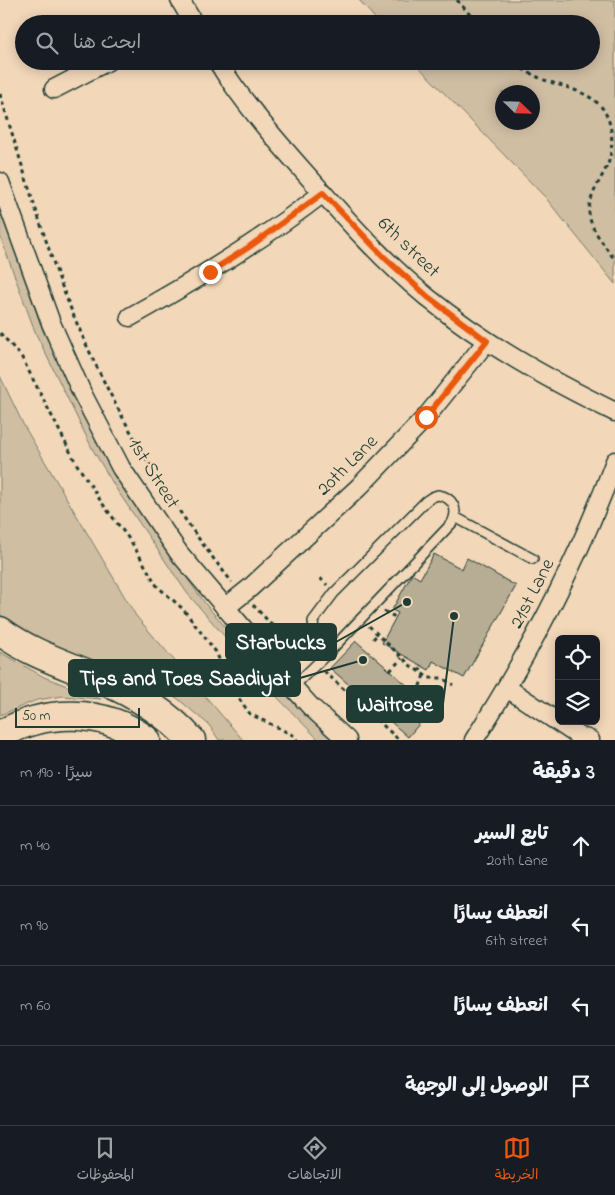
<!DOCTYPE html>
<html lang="ar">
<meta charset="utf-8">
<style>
:root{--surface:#171b24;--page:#20242c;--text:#f1f3f6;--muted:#9ea1a6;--line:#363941;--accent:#ea580c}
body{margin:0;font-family:"Indie Flower","Playpen Sans Arabic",sans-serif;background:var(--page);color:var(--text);direction:rtl}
.controls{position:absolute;right:15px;bottom:15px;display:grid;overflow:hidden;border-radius:8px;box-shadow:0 2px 12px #0003}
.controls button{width:45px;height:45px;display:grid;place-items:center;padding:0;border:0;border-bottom:1px solid var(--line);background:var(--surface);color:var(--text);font:25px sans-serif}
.compass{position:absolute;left:495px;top:85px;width:45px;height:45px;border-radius:50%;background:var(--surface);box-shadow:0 2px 12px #0003;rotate:113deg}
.scale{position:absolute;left:15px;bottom:12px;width:125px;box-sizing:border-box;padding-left:5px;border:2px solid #1f3d34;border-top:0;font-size:14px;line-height:18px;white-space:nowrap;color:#1f3d34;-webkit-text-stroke:4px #f2d7b9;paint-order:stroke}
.stop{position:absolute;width:15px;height:15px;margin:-11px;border:4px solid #ea580c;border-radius:50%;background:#fff}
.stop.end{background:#ea580c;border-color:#fff;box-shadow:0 1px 5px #0008}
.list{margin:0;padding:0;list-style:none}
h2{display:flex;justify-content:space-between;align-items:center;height:65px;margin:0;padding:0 20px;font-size:21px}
h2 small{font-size:16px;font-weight:400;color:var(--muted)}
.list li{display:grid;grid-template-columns:32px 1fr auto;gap:15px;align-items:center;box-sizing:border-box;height:80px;padding:0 20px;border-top:1px solid var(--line)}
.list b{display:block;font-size:19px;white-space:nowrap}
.list p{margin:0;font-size:16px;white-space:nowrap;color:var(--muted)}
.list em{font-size:16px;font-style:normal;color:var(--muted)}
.icon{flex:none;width:28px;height:28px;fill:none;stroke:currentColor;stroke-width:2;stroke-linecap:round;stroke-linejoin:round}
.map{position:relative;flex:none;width:615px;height:740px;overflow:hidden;direction:ltr}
.search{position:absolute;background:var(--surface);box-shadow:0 2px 12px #0003;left:15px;right:15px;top:15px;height:55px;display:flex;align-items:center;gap:12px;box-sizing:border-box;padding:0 18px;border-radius:28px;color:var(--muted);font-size:19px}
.sheet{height:385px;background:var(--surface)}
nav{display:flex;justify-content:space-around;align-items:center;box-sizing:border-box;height:70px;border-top:1px solid var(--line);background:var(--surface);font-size:14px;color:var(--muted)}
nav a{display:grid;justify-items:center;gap:2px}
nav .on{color:var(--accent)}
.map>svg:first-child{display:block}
.green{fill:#d0bea3;stroke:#787e6c;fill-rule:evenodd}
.building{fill:#b7ac94;stroke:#1f3d34}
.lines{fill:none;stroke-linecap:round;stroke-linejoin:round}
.lane-casing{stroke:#1f3d34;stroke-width:12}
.street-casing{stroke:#1f3d34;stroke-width:21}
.highway-casing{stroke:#1f3d34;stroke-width:31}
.path{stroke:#1f3d34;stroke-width:3;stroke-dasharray:4 4;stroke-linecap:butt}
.lane{stroke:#f2d7b9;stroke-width:9}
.street{stroke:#f2d7b9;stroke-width:18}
.highway{stroke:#f2d7b9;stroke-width:28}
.route{stroke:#ea580c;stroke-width:6}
.labels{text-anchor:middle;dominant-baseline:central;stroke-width:4.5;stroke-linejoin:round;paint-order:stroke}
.street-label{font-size:20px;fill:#1f3d34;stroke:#f2d7b9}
.leader{fill:none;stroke:#1f3d34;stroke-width:2}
.callout-dot{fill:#1f3d34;stroke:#f2d7b9;stroke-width:2}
.callout{fill:#1f3d34;stroke:#1f3d34;stroke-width:2}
.callout-label{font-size:21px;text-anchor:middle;font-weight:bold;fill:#fff}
</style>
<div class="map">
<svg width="615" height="740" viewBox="0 0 615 740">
<rect width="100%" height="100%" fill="#f2d7b9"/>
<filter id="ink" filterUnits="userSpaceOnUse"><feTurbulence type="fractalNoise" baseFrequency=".02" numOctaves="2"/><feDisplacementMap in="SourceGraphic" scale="10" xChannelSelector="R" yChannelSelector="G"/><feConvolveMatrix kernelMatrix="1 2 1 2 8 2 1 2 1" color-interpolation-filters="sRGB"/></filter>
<g filter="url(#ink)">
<g class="green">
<path d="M 359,0 L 615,0 L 615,284 L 545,197 L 413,61 L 591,61 L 591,24 L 380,24 ZM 532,92 L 532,122 L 502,122 L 502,92 Z"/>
<path d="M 0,209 L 43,331 L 94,431 L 136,505 L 166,549 L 207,606 L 277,686 L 332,740 L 319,740 L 278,698 L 187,593 L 117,490 L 93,450 L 36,334 L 0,236 Z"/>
<path d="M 0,376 L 24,426 L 136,616 L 243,740 L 219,740 L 209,725 L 177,698 L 69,656 L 21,631 L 0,614 Z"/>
<path d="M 0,652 L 44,677 L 101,699 L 62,696 L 37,700 L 0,715 Z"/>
</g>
<g class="building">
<path d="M 434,554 L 462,569 L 467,558 L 516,586 L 464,678 L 433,661 L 429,670 L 382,643 L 398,613 L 392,610 L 412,574 L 420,579 Z"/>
<path d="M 356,641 L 433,708 L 408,737 L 330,668 Z"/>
</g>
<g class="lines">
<g class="lane-casing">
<g id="lane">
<path d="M 438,495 C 453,497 459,510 452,523 L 331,650 L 314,631 L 313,621 L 334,593 L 426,501 L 432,497 Z"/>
<path d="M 455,517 L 533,559"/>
<path d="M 293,687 L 331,650"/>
</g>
</g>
<g class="street-casing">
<g id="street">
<path d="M 180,0 L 194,24"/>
<path d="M 217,61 C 243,102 274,138 306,174 C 344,217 384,262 428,298 C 486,345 548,379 615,412"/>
<path d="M 54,89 L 108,61"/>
<path d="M 0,182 L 51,323 L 82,393 L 121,468 L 179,553 L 293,687 L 310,706 L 347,740"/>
<path d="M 130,317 C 197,280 262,240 323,193"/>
<path d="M 225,608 L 250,588 L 359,487 L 426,417 L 487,341"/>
<path d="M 507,688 L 579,736 L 590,740"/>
<path d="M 474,740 C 530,652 579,559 615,461"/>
</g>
</g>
<g class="highway-casing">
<g id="highway">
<path d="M 0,631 C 31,654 65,664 100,679 C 133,693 167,713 191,740"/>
<path d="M 0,735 C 45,709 103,708 146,740"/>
</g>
</g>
<g class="path">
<path d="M 457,0 L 478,24"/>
<path d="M 508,61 C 519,67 531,74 542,79 C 559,86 580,89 595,101 C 613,114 615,143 608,164 C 602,178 588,197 589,213 C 590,229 606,247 615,260"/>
<path d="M 0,94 C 18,153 36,212 56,270 C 94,377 161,495 232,582"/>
<path d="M 0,333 L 21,356 L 76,463 L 102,503 L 132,543 L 157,586 L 183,609 L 216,652 L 232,689 L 250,714 L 295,736 L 297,740"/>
<path d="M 320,578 L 327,585"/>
<path d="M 253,605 L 292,646 L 307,658"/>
<path d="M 384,611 L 393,616 L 395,612"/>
<path d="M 369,626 L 411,666 L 429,678 L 442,678 L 453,685"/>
<path d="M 373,639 L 377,635"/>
<path d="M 324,671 L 399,740"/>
<path d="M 390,671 L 402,658"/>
<path d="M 419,671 L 422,666"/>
<path d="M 417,694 L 424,675"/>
</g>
<use href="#lane" class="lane"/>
<use href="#street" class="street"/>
<use href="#highway" class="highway"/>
</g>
</g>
<g class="lines" filter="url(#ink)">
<path class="route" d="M 210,272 L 249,247 L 323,193 L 385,258 L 428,297 L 487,341 L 426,417"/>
</g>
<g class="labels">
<g class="street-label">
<text transform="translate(408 248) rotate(44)">6th street</text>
<text transform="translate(348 466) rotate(-45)">20th Lane</text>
<text transform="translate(153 474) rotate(58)">1st Street</text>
<text transform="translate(533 594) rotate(-63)">21st Lane</text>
</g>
</g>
<path class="leader" d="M407 602L336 642M363 660L300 678M454 616L443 704"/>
<g class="callout-dot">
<circle cx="407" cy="602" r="5"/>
<circle cx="363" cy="660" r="5"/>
<circle cx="454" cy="616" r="5"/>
</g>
<g class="callout">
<rect x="226" y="624" width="110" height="36" rx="5"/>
<rect x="69" y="660" width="231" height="36" rx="5"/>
<rect x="347" y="686" width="96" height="36" rx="5"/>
</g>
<g class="callout-label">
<text x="281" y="649">Starbucks</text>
<text x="185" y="685">Tips and Toes Saadiyat</text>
<text x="395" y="711">Waitrose</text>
</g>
</svg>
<div class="controls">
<button><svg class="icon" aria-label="locate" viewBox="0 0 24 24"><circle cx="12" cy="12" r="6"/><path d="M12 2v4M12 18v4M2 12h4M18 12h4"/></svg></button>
<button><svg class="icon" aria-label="layers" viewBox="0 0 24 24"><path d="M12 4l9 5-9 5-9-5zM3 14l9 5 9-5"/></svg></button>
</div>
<svg class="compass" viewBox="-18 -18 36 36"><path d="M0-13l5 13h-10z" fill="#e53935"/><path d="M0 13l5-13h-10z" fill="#9ea1a6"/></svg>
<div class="scale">50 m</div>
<div class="stop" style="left:426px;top:417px"></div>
<div class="stop end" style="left:210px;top:272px"></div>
<div class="search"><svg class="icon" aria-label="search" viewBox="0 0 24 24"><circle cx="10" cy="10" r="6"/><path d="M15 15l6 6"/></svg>ابحث هنا</div>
</div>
<section class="sheet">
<h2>3 دقيقة<small>سيرًا · 190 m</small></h2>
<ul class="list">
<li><svg class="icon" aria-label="ahead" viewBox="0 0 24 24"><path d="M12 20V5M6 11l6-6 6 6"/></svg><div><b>تابع السير</b><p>20th Lane</p></div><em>40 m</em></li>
<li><svg class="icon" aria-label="left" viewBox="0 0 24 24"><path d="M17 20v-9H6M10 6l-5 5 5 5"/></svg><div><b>انعطف يسارًا</b><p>6th street</p></div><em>90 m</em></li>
<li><svg class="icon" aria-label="left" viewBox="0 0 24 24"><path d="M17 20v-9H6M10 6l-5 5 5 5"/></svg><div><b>انعطف يسارًا</b></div><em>60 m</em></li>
<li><svg class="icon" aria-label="arrive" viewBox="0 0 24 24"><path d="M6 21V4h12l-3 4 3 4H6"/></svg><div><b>الوصول إلى الوجهة</b></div></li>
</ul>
</section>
<nav>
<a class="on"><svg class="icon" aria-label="map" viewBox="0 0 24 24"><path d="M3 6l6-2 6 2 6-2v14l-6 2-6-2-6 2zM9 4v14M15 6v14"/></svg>الخريطة</a>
<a><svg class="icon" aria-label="directions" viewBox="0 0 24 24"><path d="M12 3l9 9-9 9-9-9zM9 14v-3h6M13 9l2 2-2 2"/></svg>الاتجاهات</a>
<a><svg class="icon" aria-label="saved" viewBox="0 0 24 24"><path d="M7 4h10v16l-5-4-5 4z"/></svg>المحفوظات</a>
</nav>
